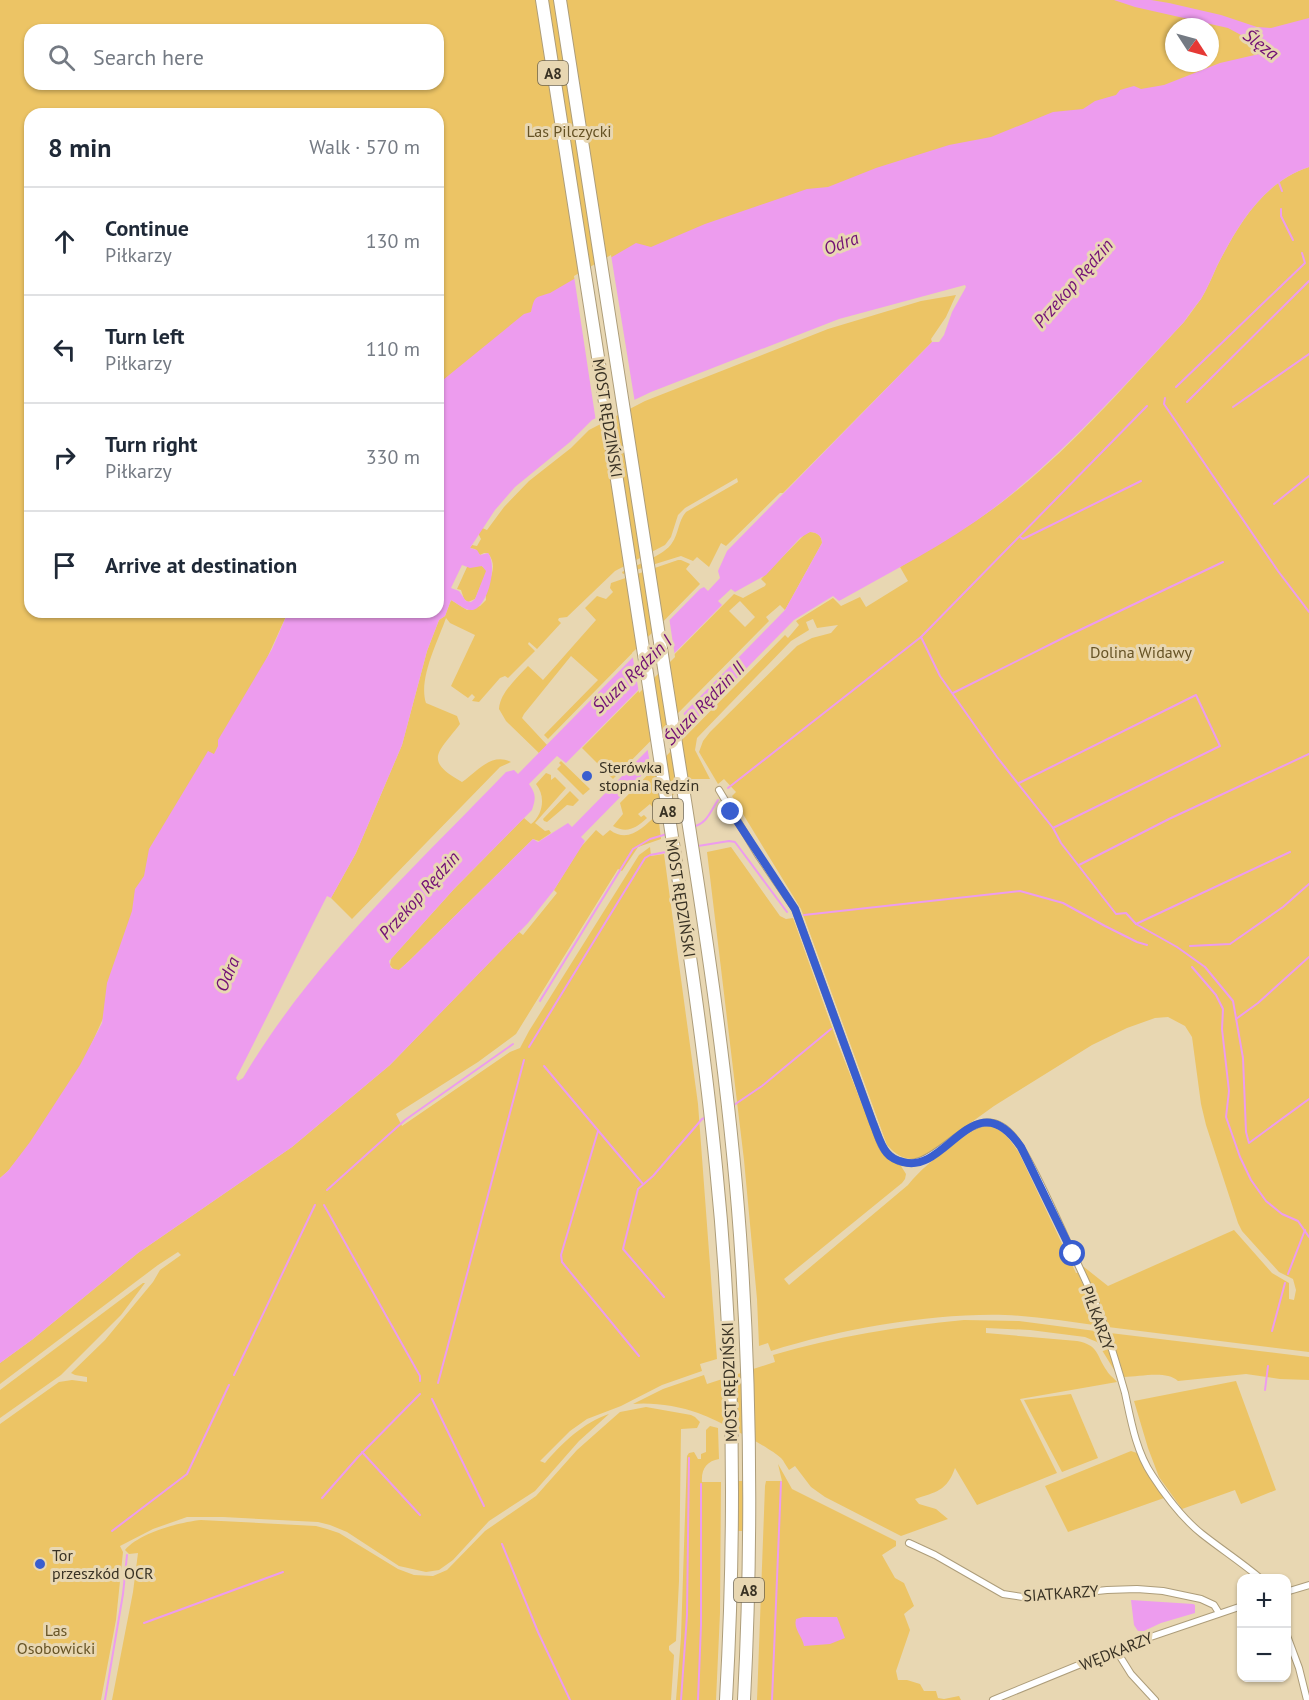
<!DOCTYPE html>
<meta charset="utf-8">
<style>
:root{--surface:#fff;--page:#f2f2f3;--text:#1f2937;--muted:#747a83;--line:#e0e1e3}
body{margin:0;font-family:"PT Sans",sans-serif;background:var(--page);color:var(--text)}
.controls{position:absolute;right:18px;bottom:18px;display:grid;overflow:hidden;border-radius:12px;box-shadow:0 2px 4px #0004}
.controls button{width:54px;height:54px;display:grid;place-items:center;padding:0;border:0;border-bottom:2px solid var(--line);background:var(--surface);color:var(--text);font:30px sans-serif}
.compass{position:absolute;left:1165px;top:18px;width:54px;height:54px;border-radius:50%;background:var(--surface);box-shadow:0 2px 4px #0004;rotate:126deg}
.stop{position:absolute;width:18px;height:18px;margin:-14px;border:4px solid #395ecf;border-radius:50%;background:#fff}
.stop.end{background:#395ecf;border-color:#fff;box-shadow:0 2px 6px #0008}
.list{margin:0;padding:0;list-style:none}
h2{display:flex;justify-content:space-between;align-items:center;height:78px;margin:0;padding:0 24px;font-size:26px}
h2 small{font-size:20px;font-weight:400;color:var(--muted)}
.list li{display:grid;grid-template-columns:39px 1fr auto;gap:18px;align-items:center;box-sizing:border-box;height:108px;padding:0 24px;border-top:2px solid var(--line)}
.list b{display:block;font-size:22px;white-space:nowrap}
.list p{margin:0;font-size:20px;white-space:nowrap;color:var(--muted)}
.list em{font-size:20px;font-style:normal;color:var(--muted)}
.icon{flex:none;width:33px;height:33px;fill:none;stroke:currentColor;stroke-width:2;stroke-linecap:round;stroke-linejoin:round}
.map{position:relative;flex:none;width:1309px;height:1700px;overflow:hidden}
.search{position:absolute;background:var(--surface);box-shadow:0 2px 4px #0004;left:24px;top:24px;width:420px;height:66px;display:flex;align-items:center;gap:15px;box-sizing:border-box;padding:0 21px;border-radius:18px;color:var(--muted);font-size:22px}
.panel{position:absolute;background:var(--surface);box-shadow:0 2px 4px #0004;left:24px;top:108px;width:420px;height:510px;border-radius:18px}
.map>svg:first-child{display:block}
.green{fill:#ecc465;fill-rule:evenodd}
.water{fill:#ed9cee;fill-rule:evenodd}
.pier{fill:#e8d7b2}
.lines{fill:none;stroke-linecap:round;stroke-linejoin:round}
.stream{stroke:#ed9cee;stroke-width:2}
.minor-casing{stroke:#ad9d7a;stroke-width:8}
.motorway-casing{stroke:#ad9d7a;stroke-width:14}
.minor{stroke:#fff;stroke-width:6}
.motorway{stroke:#fff;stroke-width:12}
.route{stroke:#395ecf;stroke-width:8}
.poi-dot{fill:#395ecf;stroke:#e8d7b2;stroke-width:2}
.labels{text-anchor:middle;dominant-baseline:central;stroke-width:6;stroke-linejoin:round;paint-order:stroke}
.shield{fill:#e8d7b2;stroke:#6e644f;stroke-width:1.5}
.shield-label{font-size:15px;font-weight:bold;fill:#393224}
.park-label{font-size:16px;fill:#665325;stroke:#e8d7b2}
.street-label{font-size:16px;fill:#393224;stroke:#e8d7b2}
.poi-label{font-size:16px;fill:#393224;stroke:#e8d7b2;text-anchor:start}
.water-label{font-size:18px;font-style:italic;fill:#720f75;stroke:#e8d7b2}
</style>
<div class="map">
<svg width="1309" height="1700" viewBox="0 0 1309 1700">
<rect width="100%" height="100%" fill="#e8d7b2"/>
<g class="green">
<path d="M 0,0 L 1309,0 L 1309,53 L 1117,96 L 1083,110 L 531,312 L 438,390 L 438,114 L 30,114 L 30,612 L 288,612 L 81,1067 L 31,1143 L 8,1171 L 0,1178 ZM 1174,27 L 1210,27 L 1210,63 L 1174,63 ZM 30,30 L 438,30 L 438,84 L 30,84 Z"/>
<path d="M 1309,167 L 1309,1352 L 1108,1327 L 1082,1268 L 1084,1267 L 1108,1286 L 1234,1230 L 1272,1273 L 1289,1283 L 1289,1299 L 1294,1300 L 1296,1290 L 1293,1279 L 1279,1272 L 1242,1231 L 1238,1223 L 1206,1125 L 1201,1104 L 1192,1037 L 1185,1026 L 1168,1017 L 1155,1018 L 1127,1028 L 1092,1045 L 994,1106 L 922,1158 C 906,1161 898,1157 887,1145 L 801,909 L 732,796 L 736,792 L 724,779 L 718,784 L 699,752 L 703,741 L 710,732 L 797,646 L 812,638 L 831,633 L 838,625 L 817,628 L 813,619 L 806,622 L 809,630 L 791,641 L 697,738 L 695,750 L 710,779 L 692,779 L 655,810 L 650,804 L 638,814 L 641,817 L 644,815 L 647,818 C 636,828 627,834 613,826 L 623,814 L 620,803 L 785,635 L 788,638 L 799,625 L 796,621 L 833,598 L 841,606 L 860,597 L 866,607 L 908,581 L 900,567 C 934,547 969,527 1001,503 C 1069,451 1126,384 1184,322 C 1190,314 1195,307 1201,299 C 1207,289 1212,277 1217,266 C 1238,225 1263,182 1309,167 Z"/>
<path d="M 956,295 L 946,317 L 931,339 L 932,342 L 783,493 L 780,493 L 726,546 L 721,543 L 709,567 L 697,557 L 693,561 L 681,556 L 623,574 L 622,572 C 635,566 665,555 672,543 C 679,533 678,521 686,512 L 738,482 L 737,478 L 685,508 L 678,515 L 671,537 L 665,545 L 615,571 L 567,617 L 559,618 L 558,620 L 561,623 L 537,649 L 529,642 L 528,644 L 535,651 L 508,678 L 505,676 L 500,678 L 479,702 L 472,701 L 475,697 L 472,694 L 468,698 L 451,686 L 475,635 L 450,623 L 446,618 C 438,641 418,679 426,703 L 457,716 L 460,724 C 438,753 423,760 462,782 C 477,772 491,752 511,762 L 500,767 L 352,919 L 331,898 L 356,853 L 402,745 L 427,651 L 439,620 L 445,616 L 451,600 L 467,610 L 480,606 L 486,600 C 484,583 501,570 488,553 L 484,553 L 480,555 L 475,549 L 470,548 L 472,545 L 477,546 L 481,539 L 478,533 L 482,528 L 487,530 L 504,507 L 529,481 L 571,448 L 589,430 L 645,401 L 828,329 L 921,301 Z"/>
<path d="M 810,532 C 817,532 822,536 822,543 L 785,610 L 780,605 L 766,617 L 769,621 L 613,779 L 582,748 L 734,594 L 743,598 L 765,586 L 766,584 L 761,579 L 805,534 ZM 740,601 L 755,617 L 745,627 L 729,611 Z"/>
<path d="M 678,560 L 681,560 L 690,564 L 686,569 L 700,584 L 548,739 L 544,735 L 598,680 L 571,656 L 524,714 L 522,718 L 547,745 L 539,753 L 506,721 L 499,709 C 500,693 516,679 528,666 L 543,680 L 596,620 L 585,608 L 597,596 L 606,599 L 613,592 L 610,588 L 611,583 Z"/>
<path d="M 480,565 L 486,569 L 486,573 L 475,599 L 468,602 L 464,599 L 461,590 L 457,589 L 467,567 Z"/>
<path d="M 561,761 L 590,789 L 583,795 L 557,769 L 561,765 L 559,763 Z"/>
<path d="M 546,773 L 551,775 L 551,780 L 555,777 L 566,788 L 535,823 L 545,831 L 549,830 L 551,833 L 539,841 L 533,839 L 409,961 L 399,970 L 394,970 L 390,965 L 391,959 L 454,889 L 524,818 L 531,824 C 543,815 546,796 536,784 Z"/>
<path d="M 570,791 L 579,800 L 573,806 L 567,805 L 547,822 L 544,821 L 543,819 Z"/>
<path d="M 658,814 L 661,839 L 638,847 L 622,871 L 618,869 L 516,1034 L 478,1062 L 396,1114 L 402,1126 L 510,1052 L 520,1048 L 529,1031 L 639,855 L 650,847 L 651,856 L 664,854 L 698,1104 L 717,1359 L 700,1364 L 702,1371 L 662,1385 L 621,1406 L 587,1419 L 570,1431 L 540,1461 L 545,1463 C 563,1442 583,1423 609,1414 L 579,1441 L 535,1491 L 489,1521 L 453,1560 L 439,1570 L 426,1572 L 399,1566 L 347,1532 L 330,1525 L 318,1522 L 223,1517 L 187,1517 L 153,1529 L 120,1546 L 123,1552 L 116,1620 L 101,1700 L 0,1700 L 0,1424 L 59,1382 L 72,1380 L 87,1382 L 87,1377 L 75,1375 L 71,1373 L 105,1340 L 153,1282 L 160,1270 L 181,1255 L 178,1252 L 158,1265 L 0,1384 L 0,1363 L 33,1339 L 138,1253 L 292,1147 L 390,1065 L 519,932 L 523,935 L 557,893 L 554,890 L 580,848 L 596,830 L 603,836 L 610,830 C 629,844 643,827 658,814 Z"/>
<path d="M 731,847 L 780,916 L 786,919 L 793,918 L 838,1044 L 876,1140 L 883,1153 L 901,1166 L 906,1174 L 905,1179 L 902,1183 L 784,1279 L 789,1285 L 908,1185 C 920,1170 934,1159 949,1148 C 980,1123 995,1114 1019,1153 L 1076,1273 L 1078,1273 L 1101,1326 C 1069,1322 1037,1316 1005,1315 C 932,1313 841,1329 771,1351 L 768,1343 L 759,1346 L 757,1299 L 744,1160 L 707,852 Z"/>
<path d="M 143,1283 L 145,1283 L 121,1315 L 61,1375 L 0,1418 L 0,1390 Z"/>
<path d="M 964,1320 L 1019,1321 L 1103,1332 L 1116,1373 L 1097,1342 L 1085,1337 L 1030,1330 L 986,1328 L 986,1333 L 1077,1341 C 1099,1345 1096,1355 1107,1371 C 1109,1375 1114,1378 1117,1382 L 1020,1399 L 1057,1473 L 977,1505 L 955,1468 C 947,1491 936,1492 915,1499 L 919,1504 L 936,1509 L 948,1519 L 901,1536 L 825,1497 L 811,1487 L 795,1466 L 789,1470 C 786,1466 784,1461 781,1458 C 768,1446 715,1419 698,1413 C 679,1406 652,1402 633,1404 L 663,1389 L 704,1375 L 707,1384 L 775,1362 L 773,1355 C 835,1337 899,1326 964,1320 Z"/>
<path d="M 1110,1333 L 1309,1357 L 1309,1380 L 1280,1379 L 1246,1374 L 1178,1381 C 1166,1370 1140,1377 1124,1377 Z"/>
<path d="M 1236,1381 L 1276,1490 L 1241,1504 L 1235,1490 L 1182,1509 L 1159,1477 L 1148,1448 L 1134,1401 Z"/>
<path d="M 1071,1394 L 1098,1458 L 1062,1472 L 1024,1400 Z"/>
<path d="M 646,1407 L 691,1415 L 695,1417 L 700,1422 L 697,1428 L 681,1429 L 679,1581 L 676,1641 L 669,1646 L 669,1650 L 674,1655 L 671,1700 L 112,1700 L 133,1592 L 138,1553 L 129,1554 L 125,1550 C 139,1533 180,1522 201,1520 L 316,1526 L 327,1529 L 339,1533 L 398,1569 L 414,1575 L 433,1576 L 447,1570 L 485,1531 L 536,1496 L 577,1450 L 612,1419 L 620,1412 Z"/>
<path d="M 710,1426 L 718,1428 L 719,1459 C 707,1461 701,1469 702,1482 L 721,1482 L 720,1613 L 716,1700 L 676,1700 L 681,1637 L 687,1456 L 689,1453 L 694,1452 L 698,1459 L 701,1459 L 701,1454 L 706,1452 L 706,1430 Z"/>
<path d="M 1131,1451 L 1137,1453 L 1144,1468 L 1164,1498 L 1068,1532 L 1045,1486 Z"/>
<path d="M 778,1464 L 792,1489 L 896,1541 L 896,1546 L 882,1555 L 895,1578 L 904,1583 L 914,1606 L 904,1614 L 910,1630 L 896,1671 L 898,1680 L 907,1680 L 920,1684 L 924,1691 L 936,1691 L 938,1698 L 944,1699 L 959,1696 L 961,1700 L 757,1700 L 765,1486 L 766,1481 L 782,1481 Z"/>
<rect x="738" y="1481" width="5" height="50"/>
</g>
<g class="water">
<path d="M 1114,0 L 1151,0 L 1169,3 L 1221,15 L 1257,27 L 1271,28 L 1309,18 L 1309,167 C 1263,182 1238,225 1217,266 C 1212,277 1207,289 1201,299 C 1195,307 1189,314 1184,322 C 1126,384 1069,448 1003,501 C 953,541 894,570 839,601 L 833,596 L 794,620 L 581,837 L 585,841 L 554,890 L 528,923 L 390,1065 L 292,1147 L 138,1253 L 33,1339 L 0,1363 L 0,1178 L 8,1171 L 30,1142 L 80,1065 L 102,1023 L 107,983 L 132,911 L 135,889 L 144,876 L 149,849 L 208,751 L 214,754 L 218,746 L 218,740 L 272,649 L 288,612 L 438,612 L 438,384 L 524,314 L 531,312 C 535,295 535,298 550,293 L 636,243 L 651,247 L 705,224 L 807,189 L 828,187 L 876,168 L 949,145 L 991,137 L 1053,112 L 1083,109 L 1095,101 L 1116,95 L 1120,90 L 1134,86 L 1141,89 L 1164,85 L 1220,63 L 1259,54 L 1241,35 L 1228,28 L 1135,7 ZM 965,285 L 966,287 L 952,312 L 944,335 L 939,342 L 932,342 L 727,551 L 718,571 L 720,578 L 708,591 L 704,587 L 700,589 L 518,774 L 514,770 L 506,772 C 413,869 312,961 243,1078 L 238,1081 L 236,1078 C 267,1018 296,957 327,896 L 331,898 L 356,853 L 402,745 L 427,651 L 439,620 L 445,616 L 451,600 C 457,603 465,611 473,610 C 488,606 498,565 488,553 L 480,555 L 477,550 L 470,548 L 495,510 L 515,487 L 570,442 L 592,420 L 651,392 L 839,319 ZM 810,532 C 817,532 822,536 822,543 L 785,610 L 572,827 L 568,823 L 538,842 L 533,839 L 409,961 L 399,970 L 391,968 L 389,961 L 391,959 L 454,889 L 532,810 C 536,798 536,794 529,784 L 557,756 L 566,763 L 722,605 L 718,601 L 731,589 L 735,592 L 766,575 L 800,538 ZM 462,565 L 470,568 L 482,566 L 486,571 L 475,599 L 471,602 L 466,601 L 459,591 L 451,588 Z"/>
<path d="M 1131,1600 L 1193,1604 L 1195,1605 L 1195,1613 L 1161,1623 L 1144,1631 L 1138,1631 L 1134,1625 Z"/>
<path d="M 803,1617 L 837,1617 L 845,1638 L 830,1644 L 804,1646 C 803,1637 793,1629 796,1619 Z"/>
</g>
<g class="pier">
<path d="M 611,255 L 635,403 L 596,422 L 574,276 Z"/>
<path d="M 669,617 L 675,657 L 639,693 L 632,653 Z"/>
<path d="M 683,709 L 687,734 L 651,770 L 647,746 Z"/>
</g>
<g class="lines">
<g class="stream">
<path d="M 1279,183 L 1282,191"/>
<path d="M 1281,209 L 1281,216 L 1293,240"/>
<path d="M 1176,387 L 1305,263 L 1302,253"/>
<path d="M 1165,398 L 1164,404 L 1278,571 L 1309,612"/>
<path d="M 1187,402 L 1309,281"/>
<path d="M 1233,407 L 1309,354"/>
<path d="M 1274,504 L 1309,476"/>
<path d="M 1020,537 L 1023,539 L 1141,481"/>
<path d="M 921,637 L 940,676 L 997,757 L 1053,828 L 1061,843 L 1116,914 L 1126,913 L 1136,924 L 1177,947 L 1205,967 L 1233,1001 L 1243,1058 L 1246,1132 L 1249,1143 L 1309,1099"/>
<path d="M 953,693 L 1065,637 L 1223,562"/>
<path d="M 1019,783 L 1196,695 L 1220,746 L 1053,828"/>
<path d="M 728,788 L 921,637 L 1147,406"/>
<path d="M 692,827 C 707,824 710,812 718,800"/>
<path d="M 698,846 L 729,841 L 735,842 L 787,912"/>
<path d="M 1079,865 L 1169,819 L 1309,754"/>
<path d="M 804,915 L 1020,891 L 1063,903 L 1105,926 L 1137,942 L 1147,945"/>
<path d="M 1136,924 L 1290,852"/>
<path d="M 1190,946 L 1230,944 L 1283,907 L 1309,884"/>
<path d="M 1192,967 L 1216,995 L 1223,1009 L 1222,1029 L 1229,1091 L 1226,1117 L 1240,1157 L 1251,1180 L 1266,1201 L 1282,1214 L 1298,1221 L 1309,1237"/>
<path d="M 540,1001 L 633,849 L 650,839 L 667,834"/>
<path d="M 1236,1019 L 1258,1003 L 1309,957"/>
<path d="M 529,1047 L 645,858 L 650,855 L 671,851"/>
<path d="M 544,1066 L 643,1184"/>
<path d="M 731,1107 L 762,1086 L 831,1029"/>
<path d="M 598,1131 L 561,1255 L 562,1262 L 639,1356"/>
<path d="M 327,1190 L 405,1120 L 513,1044"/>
<path d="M 324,1205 L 420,1376 L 420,1381"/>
<path d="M 1288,1274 L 1305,1230"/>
<path d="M 664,1297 L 623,1249 L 638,1189 L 653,1176 L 702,1119 L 707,1117"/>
<path d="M 1272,1331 L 1285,1283"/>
<path d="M 234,1375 L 315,1205"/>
<path d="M 438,1383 L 524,1060"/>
<path d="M 1265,1390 L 1268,1366"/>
<path d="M 432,1399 L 484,1506"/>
<path d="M 362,1452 L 420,1515"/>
<path d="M 322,1498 L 358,1457 L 420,1394"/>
<path d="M 112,1531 L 187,1474 L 229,1385"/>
<path d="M 502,1544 L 538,1632 L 570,1700"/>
<path d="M 144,1623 L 283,1572"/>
<path d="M 105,1700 L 123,1594 L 127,1555"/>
<path d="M 681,1700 L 687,1615 L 689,1458"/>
<path d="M 698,1700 L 701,1625 L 701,1484"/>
<path d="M 772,1700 L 781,1482"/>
</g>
<g class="minor-casing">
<g id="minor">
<path d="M 719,790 L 758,855 L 795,909 L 873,1123 C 877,1133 881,1149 889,1155 C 935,1194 975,1074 1020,1146 C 1037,1173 1050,1204 1063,1232 C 1077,1264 1094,1295 1105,1328 C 1112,1349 1119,1372 1125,1393 C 1131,1421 1136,1451 1152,1475 C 1165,1495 1183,1519 1202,1534 C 1221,1549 1241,1562 1260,1578"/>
<path d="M 909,1543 L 935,1555 L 1003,1594 L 1029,1598 L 1107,1590 L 1137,1589 L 1163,1591 L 1201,1599 L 1214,1605 L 1219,1613"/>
<path d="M 1286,1592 L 1309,1585"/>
<path d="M 1286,1633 L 1299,1668 L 1307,1700"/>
<path d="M 1116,1650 L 1131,1674 L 1155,1700"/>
<path d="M 993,1700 L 1130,1644 L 1242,1606"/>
</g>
</g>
<g class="motorway-casing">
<g id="motorway">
<path d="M 542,0 C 579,235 616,471 652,706 C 675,859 701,1013 716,1167 C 734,1344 736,1523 726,1700"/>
<path d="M 560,0 C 594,218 628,437 662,655 C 692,848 726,1041 740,1235 C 751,1390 752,1545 744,1700"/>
</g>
</g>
<use href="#minor" class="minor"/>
<use href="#motorway" class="motorway"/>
</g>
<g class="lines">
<path class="route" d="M 731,812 L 795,909 L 873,1123 C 877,1132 880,1145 887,1153 C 890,1157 897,1161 903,1162 C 947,1175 974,1079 1021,1147 L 1073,1254"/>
</g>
<g class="poi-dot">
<circle cx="587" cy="776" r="6"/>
<circle cx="40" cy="1564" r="6"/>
</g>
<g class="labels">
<g class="shield">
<rect x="538" y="61" width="30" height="24" rx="4.5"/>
<rect x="653" y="799" width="30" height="24" rx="4.5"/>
<rect x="734" y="1578" width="30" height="24" rx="4.5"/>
</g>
<g class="shield-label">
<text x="553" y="73">A8</text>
<text x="668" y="811">A8</text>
<text x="749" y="1590">A8</text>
</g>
<g class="park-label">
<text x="569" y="131">Las Pilczycki</text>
<text x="1141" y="652">Dolina Widawy</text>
<text x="56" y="1630">Las<tspan x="56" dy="18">Osobowicki</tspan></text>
</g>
<g class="street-label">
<text transform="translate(608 418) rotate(81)">MOST RĘDZIŃSKI</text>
<text transform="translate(681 898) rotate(81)">MOST RĘDZIŃSKI</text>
<text transform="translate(1098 1318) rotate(70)">PIŁKARZY</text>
<text transform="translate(729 1382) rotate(-92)">MOST RĘDZIŃSKI</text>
<text transform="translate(1061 1593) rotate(-4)">SIATKARZY</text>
<text transform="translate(1116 1651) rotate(-22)">WĘDKARZY</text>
</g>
<g class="poi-label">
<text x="599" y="767">Sterówka<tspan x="599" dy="18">stopnia Rędzin</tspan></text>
<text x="52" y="1555">Tor<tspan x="52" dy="18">przeszkód OCR</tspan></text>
</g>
<g class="water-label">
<text transform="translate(1261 44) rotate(37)">Ślęza</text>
<text transform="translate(841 243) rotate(-20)">Odra</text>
<text transform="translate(1073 283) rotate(-49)">Przekop Rędzin</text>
<text transform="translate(632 674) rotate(-44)">Śluza Rędzin I</text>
<text transform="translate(704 703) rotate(-46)">Śluza Rędzin II</text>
<text transform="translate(419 895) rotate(-48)">Przekop Rędzin</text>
<text transform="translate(227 974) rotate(-67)">Odra</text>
</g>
</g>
</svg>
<div class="controls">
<button>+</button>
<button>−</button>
</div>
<svg class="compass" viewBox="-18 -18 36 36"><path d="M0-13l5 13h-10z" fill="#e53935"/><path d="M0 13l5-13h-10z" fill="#747a83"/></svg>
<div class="stop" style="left:1073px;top:1254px"></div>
<div class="stop end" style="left:731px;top:812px"></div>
<div class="search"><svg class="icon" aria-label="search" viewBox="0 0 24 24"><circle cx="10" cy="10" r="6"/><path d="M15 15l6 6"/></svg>Search here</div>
<section class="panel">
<h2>8 min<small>Walk · 570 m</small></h2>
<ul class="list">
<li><svg class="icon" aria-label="ahead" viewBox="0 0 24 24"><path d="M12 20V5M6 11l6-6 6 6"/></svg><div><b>Continue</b><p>Piłkarzy</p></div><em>130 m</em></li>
<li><svg class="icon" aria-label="left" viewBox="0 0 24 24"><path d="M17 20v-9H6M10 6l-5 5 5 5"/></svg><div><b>Turn left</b><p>Piłkarzy</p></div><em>110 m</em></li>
<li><svg class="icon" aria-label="right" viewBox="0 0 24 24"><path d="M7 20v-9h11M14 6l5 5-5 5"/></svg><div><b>Turn right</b><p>Piłkarzy</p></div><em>330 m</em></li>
<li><svg class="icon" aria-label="arrive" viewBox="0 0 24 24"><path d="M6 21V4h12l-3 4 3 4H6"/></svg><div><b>Arrive at destination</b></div></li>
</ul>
</section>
</div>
